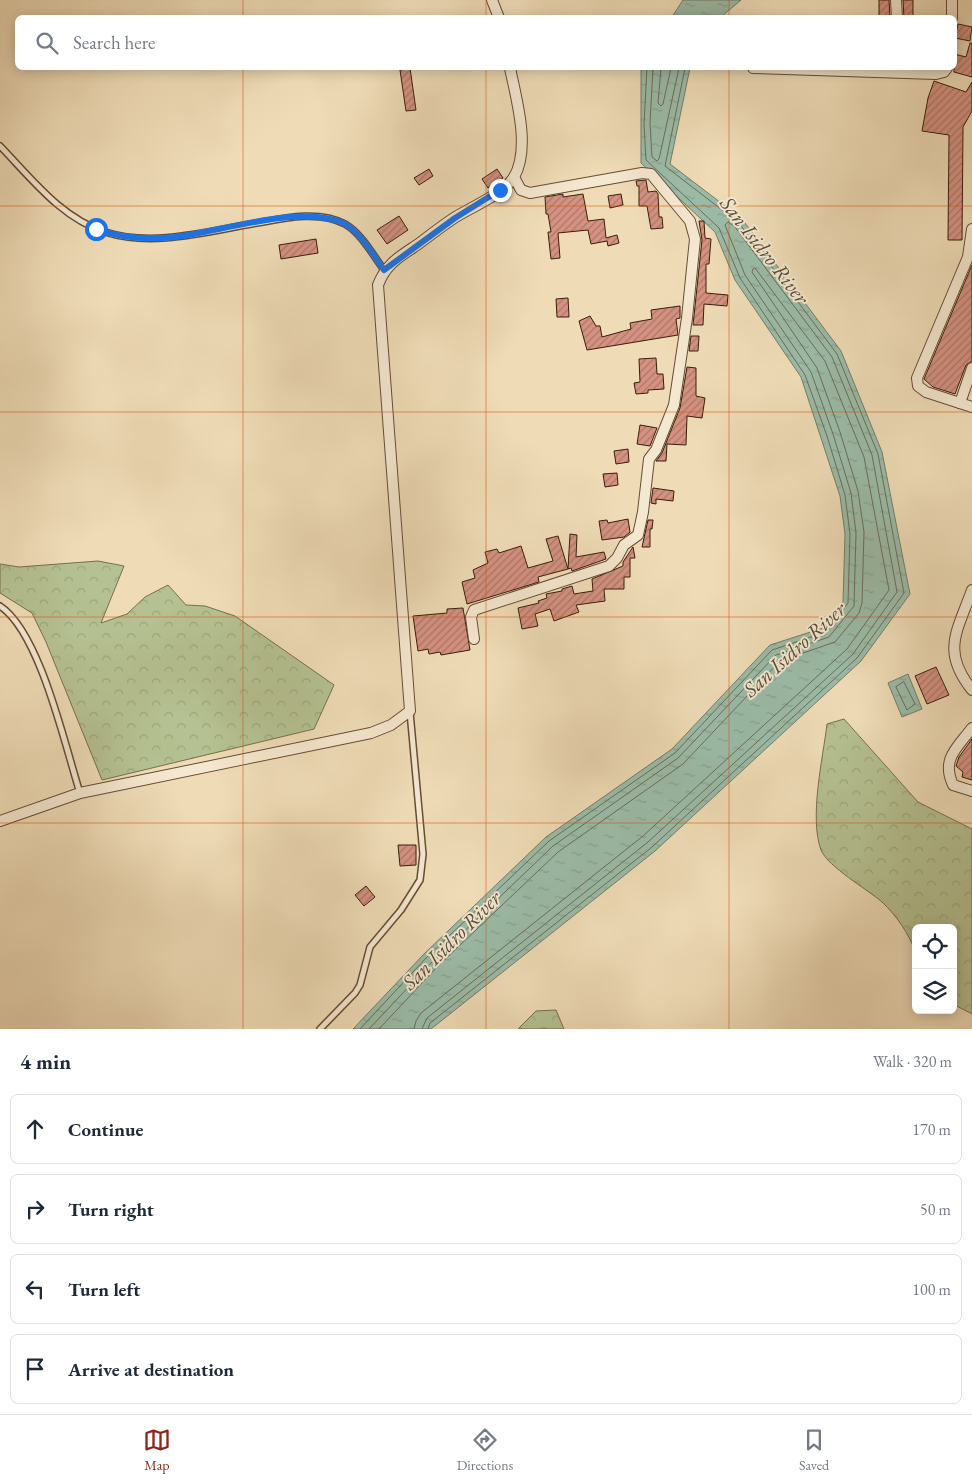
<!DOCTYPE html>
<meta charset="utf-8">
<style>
:root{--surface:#fff;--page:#f6f6f7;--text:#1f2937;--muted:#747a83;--line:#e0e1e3;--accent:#8f2418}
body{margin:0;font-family:"EB Garamond",serif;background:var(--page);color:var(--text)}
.controls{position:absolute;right:15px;bottom:15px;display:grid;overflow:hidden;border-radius:8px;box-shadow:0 2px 12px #0003}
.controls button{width:45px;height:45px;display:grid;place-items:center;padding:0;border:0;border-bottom:1px solid var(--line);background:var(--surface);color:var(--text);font:25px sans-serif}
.stop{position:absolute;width:15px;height:15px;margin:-11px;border:4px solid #1a73e8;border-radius:50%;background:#fff}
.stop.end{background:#1a73e8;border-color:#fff;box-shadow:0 1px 5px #0008}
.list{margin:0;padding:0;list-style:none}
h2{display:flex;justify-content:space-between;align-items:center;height:65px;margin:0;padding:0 20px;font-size:21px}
h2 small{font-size:16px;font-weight:400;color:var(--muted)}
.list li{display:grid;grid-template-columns:32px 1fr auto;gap:15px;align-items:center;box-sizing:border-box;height:70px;margin:0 10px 10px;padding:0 10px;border:1px solid var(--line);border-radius:8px}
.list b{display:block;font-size:19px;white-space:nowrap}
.list em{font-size:16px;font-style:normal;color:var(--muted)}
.icon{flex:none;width:28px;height:28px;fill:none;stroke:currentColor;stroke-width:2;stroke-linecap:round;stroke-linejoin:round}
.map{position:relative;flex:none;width:972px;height:1029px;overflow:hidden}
.search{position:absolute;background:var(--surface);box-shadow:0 2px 12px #0003;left:15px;right:15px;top:15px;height:55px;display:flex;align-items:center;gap:12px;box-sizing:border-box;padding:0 18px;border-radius:8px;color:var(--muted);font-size:19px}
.sheet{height:385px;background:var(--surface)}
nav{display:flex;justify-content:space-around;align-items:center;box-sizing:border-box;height:70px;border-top:1px solid var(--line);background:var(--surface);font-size:14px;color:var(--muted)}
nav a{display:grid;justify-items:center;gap:2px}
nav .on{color:var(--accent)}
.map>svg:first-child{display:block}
.forest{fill:url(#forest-crowns);stroke:#776e4e}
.water{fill:url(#water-ripples);stroke:#747c69}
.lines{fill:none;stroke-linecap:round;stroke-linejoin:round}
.shore{stroke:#6a6c5a;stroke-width:1}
.building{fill:url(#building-hatch);stroke:#391c0a}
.lane-casing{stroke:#664c35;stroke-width:8}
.street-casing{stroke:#664c35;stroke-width:12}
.lane{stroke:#f5e8d0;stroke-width:5}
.street{stroke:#f5e8d0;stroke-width:10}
.route{stroke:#1a73e8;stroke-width:6}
.grid{fill:none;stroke:#d6530c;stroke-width:1;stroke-opacity:0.55}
.labels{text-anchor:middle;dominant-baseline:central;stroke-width:4;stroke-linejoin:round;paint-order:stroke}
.water-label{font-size:21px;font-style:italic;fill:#564c3a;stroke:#f5e8d0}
</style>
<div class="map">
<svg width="972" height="1029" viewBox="0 0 972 1029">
<defs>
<pattern id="forest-crowns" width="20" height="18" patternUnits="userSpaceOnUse" patternTransform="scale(1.25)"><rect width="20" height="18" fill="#b5c192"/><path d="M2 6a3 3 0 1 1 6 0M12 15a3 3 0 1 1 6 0" fill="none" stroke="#9ca57d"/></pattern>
<pattern id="water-ripples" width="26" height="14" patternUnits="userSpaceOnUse" patternTransform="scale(1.25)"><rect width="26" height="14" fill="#9bbca9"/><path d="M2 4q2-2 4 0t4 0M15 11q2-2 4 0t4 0" fill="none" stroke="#86a190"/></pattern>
<pattern id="building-hatch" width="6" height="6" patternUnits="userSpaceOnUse" patternTransform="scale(1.25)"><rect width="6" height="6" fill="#d59282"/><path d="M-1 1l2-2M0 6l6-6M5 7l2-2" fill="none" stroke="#ae7669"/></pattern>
</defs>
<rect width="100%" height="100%" fill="#efdcb7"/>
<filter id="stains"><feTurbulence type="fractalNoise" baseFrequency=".004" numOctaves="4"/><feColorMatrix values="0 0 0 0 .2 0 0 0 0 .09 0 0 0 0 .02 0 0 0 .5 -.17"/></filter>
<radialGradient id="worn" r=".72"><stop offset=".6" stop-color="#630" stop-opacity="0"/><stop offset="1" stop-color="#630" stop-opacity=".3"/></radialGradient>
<g class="forest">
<path d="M 98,561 L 124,566 L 101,623 L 127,614 L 145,597 L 168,585 L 186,605 L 205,606 L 235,616 L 334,685 L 314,729 L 102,780 L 46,642 L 32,613 L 0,593 L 0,564 L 19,567 Z"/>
<path d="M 844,719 L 918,802 L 972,829 L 972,1014 L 953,1004 L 953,928 L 916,928 L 916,952 C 908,933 897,916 882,902 C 867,889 828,867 821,850 C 809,817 823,758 827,724 Z"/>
<path d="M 556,1010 L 564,1029 L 518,1029 L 536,1011 Z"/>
</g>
<g class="water">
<path d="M 683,0 L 741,0 L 721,17 L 672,17 Z"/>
<path d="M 643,68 L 690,68 L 670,164 L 742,219 L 841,351 L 882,452 L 910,594 L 861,661 L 655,851 L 431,1029 L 353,1029 L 424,954 L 546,837 L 672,749 L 770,645 L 823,628 L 843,602 L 845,534 L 840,496 L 801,377 L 735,280 L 715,232 L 641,163 L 641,71 Z"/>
<path d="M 908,674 L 922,709 L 902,717 L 888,683 Z"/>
</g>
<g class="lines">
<g class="shore">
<path d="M 653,68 L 650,123 L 652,157 L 657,161 L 659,159 L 679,68"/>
<path d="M 661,68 L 658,103 L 661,106 L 663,104 L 671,68"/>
<path d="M 904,682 L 915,704 L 907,710 L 896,687 Z"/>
<path d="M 360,1029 L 427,957 L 549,841 L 675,753 L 772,650 L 826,632 L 848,603 L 850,534 L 845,495 L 827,436 L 805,375 L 740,278 L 719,228 L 646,160 L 644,124 L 647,68"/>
<path d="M 369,1029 L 432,962 L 553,846 L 678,758 L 776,655 L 829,637 L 854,606 L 856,533 L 851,493 L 833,434 L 811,372 L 745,275 L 725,225 L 728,222 L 735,227 L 832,357 L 872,455 L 897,592 L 853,654 L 648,842 L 427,1018 L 422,1029"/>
<path d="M 379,1029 L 437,967 L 558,852 L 683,764 L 780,661 L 835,642 L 859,613 L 862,603 L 864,532 L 858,491 L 840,432 L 817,368 L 752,272 L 753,269 L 755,268 L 825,361 L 864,457 L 889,590 L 847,649 L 643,836 L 421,1013 L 416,1021 L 414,1029"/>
<path d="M 428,1029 L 430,1023 L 652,847 L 857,658 L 904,593 L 878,454 L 837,354 L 739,223 L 665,166 L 685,68"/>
</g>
</g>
<g class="building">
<path d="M 879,0 L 889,0 L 890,18 L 879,18 Z"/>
<path d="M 903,0 L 913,0 L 913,18 L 904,18 Z"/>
<path d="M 958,24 L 972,27 L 970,41 L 955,38 Z"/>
<path d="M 970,43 L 972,43 L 972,77 L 954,72 L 954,54 L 966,57 Z"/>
<path d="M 410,68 L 416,110 L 406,111 L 400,70 Z"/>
<path d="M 934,81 L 966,92 L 972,82 L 972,111 L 963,127 L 962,240 L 948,240 L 949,135 L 922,131 L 928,98 Z"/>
<path d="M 429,169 L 433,176 L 419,185 L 414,178 Z"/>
<path d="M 497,169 L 503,178 L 488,188 L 482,179 Z"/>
<path d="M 646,180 L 648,192 L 656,191 L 658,194 L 659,217 L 662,217 L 663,228 L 651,229 L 647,206 L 639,206 L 639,186 L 637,186 L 636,181 Z"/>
<path d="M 563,194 L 563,197 L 583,194 L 588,221 L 604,219 L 606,238 L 617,235 L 619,243 L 608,246 L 607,241 L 591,244 L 588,230 L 558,233 L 560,258 L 551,259 L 548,232 L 551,232 L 548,214 L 546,214 L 545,197 Z"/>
<path d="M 621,194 L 623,205 L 610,208 L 608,196 Z"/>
<path d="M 399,216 L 408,230 L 387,244 L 377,230 Z"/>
<path d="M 699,221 L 704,221 L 705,238 L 711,239 L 709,264 L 706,264 L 706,293 L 728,295 L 727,306 L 704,304 L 703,325 L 693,325 L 702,240 Z"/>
<path d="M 316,239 L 318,253 L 281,259 L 279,245 Z"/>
<path d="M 972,265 L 972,361 L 966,365 L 955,394 L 933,387 L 924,379 Z"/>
<path d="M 568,298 L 569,317 L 557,317 L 556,299 Z"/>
<path d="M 680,306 L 680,318 L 676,319 L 678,335 L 587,350 L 579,321 L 590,316 L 596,326 L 600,326 L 602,337 L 631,329 L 630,323 L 652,319 L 651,310 Z"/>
<path d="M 691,336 L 699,336 L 698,351 L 689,351 Z"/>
<path d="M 656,358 L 657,374 L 663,374 L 664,389 L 648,390 L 648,393 L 636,394 L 634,383 L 640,382 L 639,359 Z"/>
<path d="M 687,367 L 696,368 L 696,396 L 705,398 L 702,418 L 687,416 L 686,445 L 667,444 L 666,461 L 656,461 L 662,453 L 680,408 Z"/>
<path d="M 640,425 L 657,428 L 650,446 L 637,444 Z"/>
<path d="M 628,449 L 629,462 L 616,464 L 614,451 Z"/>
<path d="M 617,473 L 618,485 L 605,487 L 603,474 Z"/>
<path d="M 653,488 L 674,491 L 673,501 L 656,499 L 656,504 L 651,503 Z"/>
<path d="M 628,519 L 630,532 L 624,537 L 602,540 L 599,521 L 607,520 L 608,523 Z"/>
<path d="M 648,520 L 653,520 L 652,529 L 650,529 L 650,547 L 642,547 Z"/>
<path d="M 570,534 L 577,535 L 576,557 L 604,552 L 606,559 L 572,571 L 571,568 L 568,569 Z"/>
<path d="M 558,536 L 568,569 L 538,577 L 539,582 L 467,604 L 462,582 L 475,578 L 473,570 L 488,563 L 485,552 L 497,549 L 499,553 L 521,546 L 528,568 L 553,561 L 546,539 Z"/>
<path d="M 633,547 L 635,558 L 630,558 L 630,577 L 624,577 L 624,589 L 604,589 L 605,601 L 576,605 L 579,612 L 554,621 L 550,609 L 535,614 L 538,626 L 522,629 L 518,608 L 539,603 L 538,601 L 547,598 L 546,594 L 562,591 L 562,589 L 572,586 L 574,594 L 593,591 L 592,579 L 623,566 L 623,562 Z"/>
<path d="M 463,608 L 470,650 L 441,655 L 440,652 L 429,654 L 428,649 L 418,651 L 413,616 L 447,613 L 447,609 Z"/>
<path d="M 936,667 L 949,695 L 927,704 L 915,676 Z"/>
<path d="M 972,739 L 972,780 L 962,777 L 963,772 L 956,766 L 959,757 Z"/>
<path d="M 398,845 L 416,845 L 416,865 L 400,866 Z"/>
<path d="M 366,886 L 375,897 L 364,906 L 355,895 Z"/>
</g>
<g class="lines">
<g class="lane-casing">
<g id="lane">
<path d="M 0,146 C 31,178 61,218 105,232 C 155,248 212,230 263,222 C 288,217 321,211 345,224 C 361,233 373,255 384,270"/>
<path d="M 0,606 C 40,632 65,746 80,793"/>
<path d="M 320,1029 L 355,993 L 360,985 L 370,947 L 401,910 L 420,880 L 423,854 L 410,712"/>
</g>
</g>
<g class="street-casing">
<g id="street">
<path d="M 492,0 L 499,18"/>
<path d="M 896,0 L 897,18"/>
<path d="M 952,18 L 952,0"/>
<path d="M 753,68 L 936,74 L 944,72 L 947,68"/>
<path d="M 972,229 L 968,257 L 917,378 L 918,386 L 926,392 L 972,407"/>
<path d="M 960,403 L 972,368"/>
<path d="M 972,590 C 957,632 941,651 972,690"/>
<path d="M 474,639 L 471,617 L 474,610 L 609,566 L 617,558 L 624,545 L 638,535 L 643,512 L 649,459 L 656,450 L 674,405 L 687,318 L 695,239 L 690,221 L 651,174 L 642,173 L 530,193 L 521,190 L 514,177"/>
<path d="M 972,728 C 957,748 941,759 953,785 L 972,791"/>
<path d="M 0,821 L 80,793 L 371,733 L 391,725 L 410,711 L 378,285 C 386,264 399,257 417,245 C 429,236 442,226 454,218 C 471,207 504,194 514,177 C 531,148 516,98 510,68"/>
</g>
</g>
<use href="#lane" class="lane"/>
<use href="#street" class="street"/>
</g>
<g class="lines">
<path class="route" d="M 96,229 C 121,238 149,240 175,237 C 219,232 305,203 345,224 C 361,233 373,255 384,270 L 455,218 L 500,190"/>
</g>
<path class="grid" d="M 243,0 L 243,18M 486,0 L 486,18M 729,0 L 729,18M 243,68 L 243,1029M 486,68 L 486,1029M 729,68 L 729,1029M 0,206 L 972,206M 0,412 L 972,412M 0,617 L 972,617M 0,823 L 972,823"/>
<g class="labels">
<g class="water-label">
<text transform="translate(765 250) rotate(52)">San Isidro River</text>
<text transform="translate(794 649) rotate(-42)">San Isidro River</text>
<text transform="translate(451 940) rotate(-45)">San Isidro River</text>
</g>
</g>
<rect width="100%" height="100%" filter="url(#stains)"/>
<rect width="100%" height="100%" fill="url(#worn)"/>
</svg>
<div class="controls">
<button><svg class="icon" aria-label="locate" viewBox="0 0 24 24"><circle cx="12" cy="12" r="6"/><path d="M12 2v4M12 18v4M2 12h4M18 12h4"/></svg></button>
<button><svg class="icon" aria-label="layers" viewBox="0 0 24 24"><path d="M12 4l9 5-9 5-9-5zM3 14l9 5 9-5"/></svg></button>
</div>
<div class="stop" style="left:96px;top:229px"></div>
<div class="stop end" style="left:500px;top:190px"></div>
<div class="search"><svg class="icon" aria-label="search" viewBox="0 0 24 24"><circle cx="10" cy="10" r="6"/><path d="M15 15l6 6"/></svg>Search here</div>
</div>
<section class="sheet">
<h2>4 min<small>Walk · 320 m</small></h2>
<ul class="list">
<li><svg class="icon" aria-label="ahead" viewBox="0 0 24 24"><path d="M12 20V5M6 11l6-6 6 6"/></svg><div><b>Continue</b></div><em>170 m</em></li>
<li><svg class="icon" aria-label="right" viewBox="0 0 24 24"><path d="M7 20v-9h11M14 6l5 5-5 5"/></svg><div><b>Turn right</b></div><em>50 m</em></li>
<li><svg class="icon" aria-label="left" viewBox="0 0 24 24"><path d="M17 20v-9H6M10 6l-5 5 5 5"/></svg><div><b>Turn left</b></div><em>100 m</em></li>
<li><svg class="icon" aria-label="arrive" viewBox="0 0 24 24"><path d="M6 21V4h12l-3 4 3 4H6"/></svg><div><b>Arrive at destination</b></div></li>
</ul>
</section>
<nav>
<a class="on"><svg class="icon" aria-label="map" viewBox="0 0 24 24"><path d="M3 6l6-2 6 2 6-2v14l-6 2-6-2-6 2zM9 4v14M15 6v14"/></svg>Map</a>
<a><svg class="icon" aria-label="directions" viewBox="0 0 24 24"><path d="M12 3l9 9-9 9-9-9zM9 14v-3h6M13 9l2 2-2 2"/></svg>Directions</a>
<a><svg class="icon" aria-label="saved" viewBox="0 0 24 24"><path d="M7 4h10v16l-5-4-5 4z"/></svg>Saved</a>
</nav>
